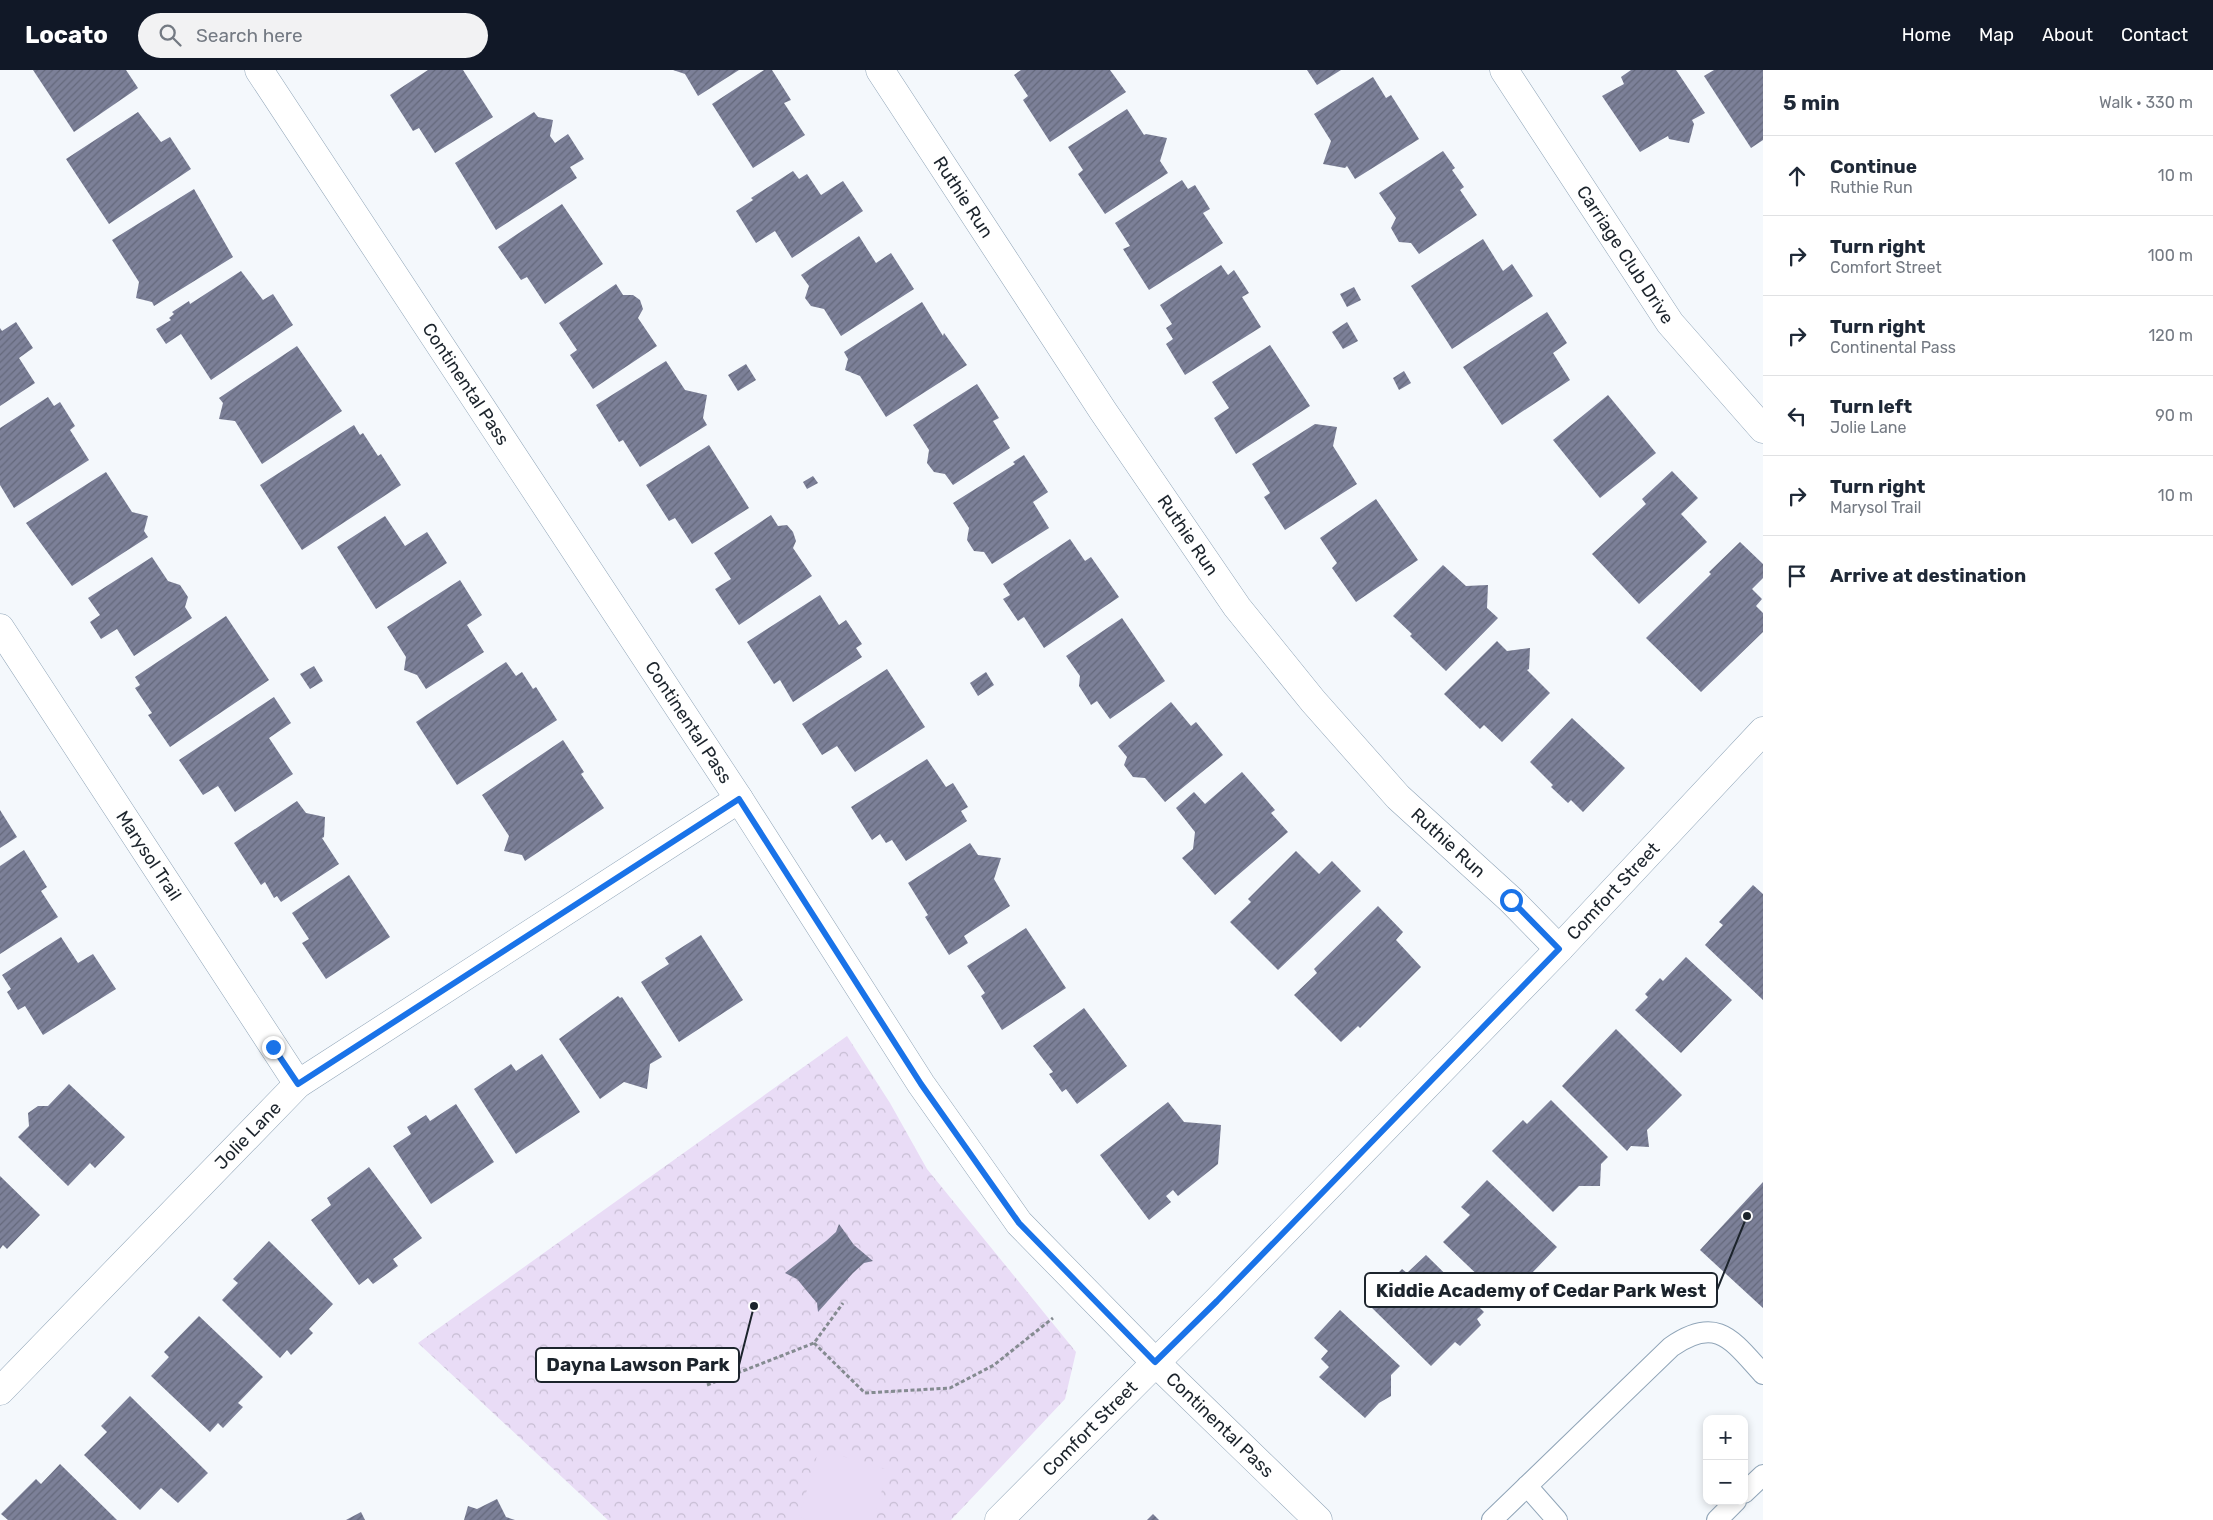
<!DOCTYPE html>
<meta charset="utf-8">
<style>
:root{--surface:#fff;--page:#f2f2f3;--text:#1f2937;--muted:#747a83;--line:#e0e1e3;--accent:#111827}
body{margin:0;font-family:Rubik,sans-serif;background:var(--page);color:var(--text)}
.controls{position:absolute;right:15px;bottom:15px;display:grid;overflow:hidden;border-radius:10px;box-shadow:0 2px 8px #0003}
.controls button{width:45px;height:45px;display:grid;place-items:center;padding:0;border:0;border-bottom:1px solid var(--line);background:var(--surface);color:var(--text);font:25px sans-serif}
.stop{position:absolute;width:15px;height:15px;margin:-11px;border:4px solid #1a73e8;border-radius:50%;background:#fff}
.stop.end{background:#1a73e8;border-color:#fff;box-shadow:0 1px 5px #0008}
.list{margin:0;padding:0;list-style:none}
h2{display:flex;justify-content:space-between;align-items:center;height:65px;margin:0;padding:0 20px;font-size:21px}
h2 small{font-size:16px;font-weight:400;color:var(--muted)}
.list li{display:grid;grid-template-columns:32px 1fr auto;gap:15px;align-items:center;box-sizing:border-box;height:80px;padding:0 20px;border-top:1px solid var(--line)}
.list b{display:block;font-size:19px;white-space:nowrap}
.list p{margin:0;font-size:16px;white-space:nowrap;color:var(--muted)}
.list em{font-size:16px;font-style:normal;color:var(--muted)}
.icon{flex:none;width:28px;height:28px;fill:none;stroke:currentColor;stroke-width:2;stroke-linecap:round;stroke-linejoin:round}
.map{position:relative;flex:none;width:1763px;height:1450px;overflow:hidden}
header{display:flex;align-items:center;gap:30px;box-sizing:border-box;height:70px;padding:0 25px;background:var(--accent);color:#fff}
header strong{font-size:24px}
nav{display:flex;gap:28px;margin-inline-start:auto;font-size:18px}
.search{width:350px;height:45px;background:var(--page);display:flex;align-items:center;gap:12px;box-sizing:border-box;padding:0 18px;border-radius:28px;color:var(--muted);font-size:19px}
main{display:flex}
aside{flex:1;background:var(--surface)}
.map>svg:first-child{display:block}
.park{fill:url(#park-crowns)}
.garden{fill:#e9dcf6}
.building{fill:url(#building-hatch)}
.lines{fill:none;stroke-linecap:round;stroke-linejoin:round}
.service-casing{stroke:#90a5b8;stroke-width:22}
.minor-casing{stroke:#90a5b8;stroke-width:29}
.tertiary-casing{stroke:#90a5b8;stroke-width:29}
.path{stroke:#858b91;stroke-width:3;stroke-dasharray:4 2.5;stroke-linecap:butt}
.service{stroke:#fff;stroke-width:20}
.minor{stroke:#fff;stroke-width:28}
.tertiary{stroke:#fff;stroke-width:28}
.route{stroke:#1a73e8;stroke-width:6}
.labels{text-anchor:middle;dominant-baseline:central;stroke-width:4;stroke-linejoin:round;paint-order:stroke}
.street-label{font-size:18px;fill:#1c242c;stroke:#fff}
.leader{fill:none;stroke:#1c242c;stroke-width:2}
.callout-dot{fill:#1c242c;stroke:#fff;stroke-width:2}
.callout{fill:#fff;stroke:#1c242c;stroke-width:2}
.callout-label{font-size:19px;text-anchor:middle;font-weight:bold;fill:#1c242c}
</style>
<header>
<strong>Locato</strong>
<div class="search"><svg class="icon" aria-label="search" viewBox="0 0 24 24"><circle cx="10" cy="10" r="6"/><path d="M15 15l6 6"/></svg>Search here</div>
<nav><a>Home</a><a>Map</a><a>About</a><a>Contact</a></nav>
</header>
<main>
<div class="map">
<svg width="1763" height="1450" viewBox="0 0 1763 1450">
<defs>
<pattern id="park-crowns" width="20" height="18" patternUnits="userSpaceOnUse" patternTransform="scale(1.25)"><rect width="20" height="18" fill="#e9dcf6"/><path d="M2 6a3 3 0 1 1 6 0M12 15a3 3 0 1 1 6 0" fill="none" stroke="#c7bdd3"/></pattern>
<pattern id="building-hatch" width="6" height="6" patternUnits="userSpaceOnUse" patternTransform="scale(1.25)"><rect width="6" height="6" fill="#7c8098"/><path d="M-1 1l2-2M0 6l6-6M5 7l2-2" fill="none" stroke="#65697c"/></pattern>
</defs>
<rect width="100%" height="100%" fill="#f4f8fc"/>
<path class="park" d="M 847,966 L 890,1033 L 927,1099 L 1076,1282 L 1065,1329 L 951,1450 L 608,1450 L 418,1273 Z"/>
<path class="garden" d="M 819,1379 L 888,1400 L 873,1450 L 807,1450 L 799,1447 Z"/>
<g class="building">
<path d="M 33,0 L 126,0 L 138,18 L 74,62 Z"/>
<path d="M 428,0 L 463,0 L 493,47 L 435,83 L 419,58 L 413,61 L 390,25 Z"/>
<path d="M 673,0 L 739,0 L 698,26 L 685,4 Z"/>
<path d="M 764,0 L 772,0 L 791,30 L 784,33 L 805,65 L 753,98 L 712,34 Z"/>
<path d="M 1021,0 L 1110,0 L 1126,22 L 1050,72 L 1023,30 L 1028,26 L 1014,5 Z"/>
<path d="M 1307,0 L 1341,0 L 1317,15 Z"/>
<path d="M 1631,0 L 1676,0 L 1705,43 L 1692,50 L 1694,54 L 1689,73 L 1669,69 L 1668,66 L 1640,82 L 1602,26 L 1624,14 L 1621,7 Z"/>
<path d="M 1714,0 L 1763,0 L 1763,70 L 1751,78 L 1704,6 Z"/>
<path d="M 1373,7 L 1386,28 L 1391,25 L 1419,69 L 1355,109 L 1347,96 L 1345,98 L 1323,94 L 1331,71 L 1314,44 Z"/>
<path d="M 1127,39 L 1144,65 L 1146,64 L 1167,68 L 1160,91 L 1168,103 L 1105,144 L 1078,104 L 1083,100 L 1068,77 Z"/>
<path d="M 138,42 L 161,72 L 170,67 L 191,99 L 109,154 L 66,89 Z"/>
<path d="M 534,42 L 538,47 L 553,50 L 550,66 L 555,73 L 568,64 L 584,89 L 570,97 L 577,108 L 496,160 L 455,93 Z"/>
<path d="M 1443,81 L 1455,98 L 1452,100 L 1464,117 L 1460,120 L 1477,145 L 1419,184 L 1411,173 L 1399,172 L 1391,158 L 1396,148 L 1379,123 Z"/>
<path d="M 793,101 L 799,109 L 807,104 L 821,125 L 843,111 L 863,141 L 792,188 L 775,161 L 756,173 L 736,141 L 753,130 L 751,128 Z"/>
<path d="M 1182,110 L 1188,119 L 1195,115 L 1210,139 L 1203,143 L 1223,173 L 1149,220 L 1123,179 L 1130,176 L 1115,153 Z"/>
<path d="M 194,119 L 233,187 L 154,236 L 152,232 L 136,228 L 139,212 L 112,170 Z"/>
<path d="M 562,134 L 603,194 L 545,234 L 527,207 L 521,210 L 498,177 Z"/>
<path d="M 859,166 L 876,193 L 891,183 L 914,219 L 841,266 L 824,239 L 811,236 L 805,228 L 809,216 L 801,205 Z"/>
<path d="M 1483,169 L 1503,201 L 1512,194 L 1533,226 L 1452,279 L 1411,216 Z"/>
<path d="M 1221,195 L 1228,205 L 1234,200 L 1249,223 L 1242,227 L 1261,257 L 1185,305 L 1166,274 L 1173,269 L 1166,258 L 1172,254 L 1160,235 Z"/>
<path d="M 241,201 L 263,230 L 273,224 L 293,255 L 211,310 L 181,264 L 166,274 L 156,259 L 171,250 L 169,248 L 174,244 L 172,242 L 189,231 L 190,234 Z"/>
<path d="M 616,214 L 623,225 L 633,225 L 640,230 L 643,239 L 638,248 L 657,276 L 593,319 L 570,285 L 577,280 L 559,253 Z"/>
<path d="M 1354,217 L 1361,230 L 1347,237 L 1340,224 Z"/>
<path d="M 922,232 L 943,266 L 944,263 L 967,295 L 886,347 L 860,306 L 845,300 L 848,289 L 844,282 Z"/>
<path d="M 1547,242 L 1567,273 L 1553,283 L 1570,310 L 1502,355 L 1463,297 Z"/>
<path d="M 16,252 L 33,278 L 19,288 L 35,313 L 0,336 L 0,258 L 2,261 Z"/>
<path d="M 1347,252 L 1358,271 L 1343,279 L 1332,262 Z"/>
<path d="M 1270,275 L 1310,336 L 1236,384 L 1214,348 L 1229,338 L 1212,312 Z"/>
<path d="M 297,276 L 342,341 L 262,394 L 235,351 L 219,349 L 223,333 L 219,328 Z"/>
<path d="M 666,291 L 685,320 L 707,325 L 703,348 L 707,355 L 640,397 L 623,370 L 619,372 L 596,335 Z"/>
<path d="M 746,294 L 756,310 L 738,321 L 728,305 Z"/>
<path d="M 1404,301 L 1411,313 L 1399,320 L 1393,308 Z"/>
<path d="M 977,314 L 999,348 L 993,351 L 1010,378 L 953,415 L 945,404 L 934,402 L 927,393 L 929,380 L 913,355 Z"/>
<path d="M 1608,325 L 1656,383 L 1600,428 L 1553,370 Z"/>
<path d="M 48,327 L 54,336 L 60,332 L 75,356 L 70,360 L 89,390 L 14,438 L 0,415 L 0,358 Z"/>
<path d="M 1315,354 L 1337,357 L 1333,376 L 1357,414 L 1285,460 L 1264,427 L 1270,423 L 1252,394 Z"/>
<path d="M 354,355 L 360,365 L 363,363 L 378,386 L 381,384 L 401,415 L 302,480 L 260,415 Z"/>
<path d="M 709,375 L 749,438 L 692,474 L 675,448 L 669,451 L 646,415 Z"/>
<path d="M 1024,385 L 1048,422 L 1033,432 L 1049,458 L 992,494 L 984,482 L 974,481 L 967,470 L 969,458 L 953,433 L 1015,394 L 1013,392 Z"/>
<path d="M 1672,401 L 1698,428 L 1681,444 L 1707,472 L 1639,534 L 1592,484 L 1646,434 L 1642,429 Z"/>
<path d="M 106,402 L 132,442 L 148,446 L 144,461 L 148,467 L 72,516 L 26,453 Z"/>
<path d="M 813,406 L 818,413 L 807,419 L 803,412 Z"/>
<path d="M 1376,429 L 1418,490 L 1356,532 L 1332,498 L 1337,493 L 1320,468 Z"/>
<path d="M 771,445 L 778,456 L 787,455 L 793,462 L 796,471 L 793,478 L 812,506 L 739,555 L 715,519 L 731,509 L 714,483 Z"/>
<path d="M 385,446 L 405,476 L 427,462 L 447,493 L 376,539 L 337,477 Z"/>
<path d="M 1070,469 L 1085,491 L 1091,487 L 1119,527 L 1044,578 L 1024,547 L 1018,551 L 1003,529 L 1010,525 L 1003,514 Z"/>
<path d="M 1740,472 L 1763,494 L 1763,508 L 1752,519 L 1762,529 L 1756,536 L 1763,543 L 1763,562 L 1701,622 L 1646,568 L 1711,504 L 1709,502 Z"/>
<path d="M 152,487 L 168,511 L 180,515 L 188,527 L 185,537 L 192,548 L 134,586 L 117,559 L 101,569 L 90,552 L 100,545 L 88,528 Z"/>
<path d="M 1443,495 L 1466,516 L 1488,515 L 1487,538 L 1498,548 L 1446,601 L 1410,566 L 1412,564 L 1393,546 Z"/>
<path d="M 460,510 L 482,545 L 467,555 L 484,582 L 426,619 L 417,605 L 404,600 L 406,587 L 387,557 Z"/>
<path d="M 820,525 L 839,555 L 846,550 L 862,574 L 856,578 L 862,587 L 793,632 L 780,610 L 774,614 L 747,572 Z"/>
<path d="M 226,546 L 269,610 L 170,677 L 148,645 L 152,643 L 135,618 L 140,615 L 135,607 Z"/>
<path d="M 1122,548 L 1165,611 L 1110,649 L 1097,631 L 1091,635 L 1090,633 L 1079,616 L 1080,606 L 1066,586 Z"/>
<path d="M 1497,571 L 1507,581 L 1530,578 L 1529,599 L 1527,600 L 1550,623 L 1502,672 L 1484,655 L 1480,659 L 1444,624 Z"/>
<path d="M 506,592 L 516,606 L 522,602 L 533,619 L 536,617 L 557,650 L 457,715 L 416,652 Z"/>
<path d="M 314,596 L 323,611 L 310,619 L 300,604 Z"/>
<path d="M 887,599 L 925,657 L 855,702 L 837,676 L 822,685 L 802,654 Z"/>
<path d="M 986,602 L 994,615 L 978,626 L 970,613 Z"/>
<path d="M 274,627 L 291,653 L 269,668 L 293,704 L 235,742 L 218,716 L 203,725 L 179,690 Z"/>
<path d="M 1171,632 L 1191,656 L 1196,652 L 1223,685 L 1165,732 L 1145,708 L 1133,707 L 1124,695 L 1127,687 L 1118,676 Z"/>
<path d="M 1572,648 L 1625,698 L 1583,742 L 1571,730 L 1568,733 L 1551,717 L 1553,715 L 1530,692 Z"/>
<path d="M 563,670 L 584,702 L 581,704 L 604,738 L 525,791 L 522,785 L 504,781 L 509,766 L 482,725 Z"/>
<path d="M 927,689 L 946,717 L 953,713 L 968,737 L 961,741 L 967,751 L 906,791 L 892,770 L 886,773 L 880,764 L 872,770 L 851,737 Z"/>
<path d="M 1242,702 L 1275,740 L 1271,743 L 1288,762 L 1215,825 L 1182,788 L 1193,779 L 1195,762 L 1176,738 L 1194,722 L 1205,734 Z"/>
<path d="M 297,731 L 306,743 L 325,747 L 324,767 L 322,768 L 339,794 L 281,832 L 277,826 L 274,828 L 265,812 L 261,815 L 234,773 Z"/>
<path d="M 0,740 L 17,767 L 0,778 Z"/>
<path d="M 970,773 L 978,785 L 1001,788 L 994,809 L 1010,836 L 964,866 L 968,873 L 949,885 L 925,847 L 928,845 L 908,813 Z"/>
<path d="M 24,780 L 47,817 L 41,821 L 58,847 L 0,884 L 0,796 Z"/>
<path d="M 1296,781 L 1319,804 L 1332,791 L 1361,821 L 1278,900 L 1230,852 L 1251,832 L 1248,829 Z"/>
<path d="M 349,805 L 390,867 L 326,909 L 302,873 L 309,869 L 292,843 Z"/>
<path d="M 1753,815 L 1763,824 L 1763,930 L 1705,875 L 1723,855 L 1719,852 Z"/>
<path d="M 1378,836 L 1403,862 L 1396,870 L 1421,897 L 1360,958 L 1358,956 L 1341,972 L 1294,925 L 1317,903 L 1314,899 Z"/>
<path d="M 1026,858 L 1066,918 L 1002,960 L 981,926 L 985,923 L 967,896 Z"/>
<path d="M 701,865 L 743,930 L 679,972 L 641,912 L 669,894 L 665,888 Z"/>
<path d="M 61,867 L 78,893 L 93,884 L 116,919 L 43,965 L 25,936 L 18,940 L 7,922 L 11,919 L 2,905 Z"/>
<path d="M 1686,887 L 1732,930 L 1681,983 L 1635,940 L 1648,927 L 1645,924 L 1660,908 L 1663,911 Z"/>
<path d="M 618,926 L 620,928 L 622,927 L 662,987 L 650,994 L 647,1019 L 624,1012 L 600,1029 L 559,969 Z"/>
<path d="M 1084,938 L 1127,996 L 1077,1034 L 1066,1019 L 1062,1022 L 1049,1004 L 1053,1002 L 1033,976 Z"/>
<path d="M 1616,959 L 1682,1025 L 1647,1060 L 1649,1077 L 1631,1076 L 1627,1081 L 1562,1016 Z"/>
<path d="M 542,984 L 580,1042 L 516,1084 L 474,1019 L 511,994 L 516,1001 Z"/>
<path d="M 69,1014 L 125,1067 L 95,1098 L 90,1093 L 68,1116 L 18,1067 L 29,1056 L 28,1043 L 38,1036 L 48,1036 Z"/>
<path d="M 1551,1030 L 1608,1087 L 1601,1094 L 1600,1116 L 1579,1116 L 1553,1142 L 1492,1081 L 1523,1050 L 1527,1054 Z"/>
<path d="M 1168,1032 L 1184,1052 L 1221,1055 L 1218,1094 L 1178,1126 L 1173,1120 L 1166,1126 L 1171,1132 L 1149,1150 L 1100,1085 Z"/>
<path d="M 456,1034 L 494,1092 L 431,1134 L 393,1076 L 411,1064 L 407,1057 L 426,1045 L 430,1051 Z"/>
<path d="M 369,1097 L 422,1168 L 393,1189 L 398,1196 L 373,1214 L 368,1208 L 359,1215 L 311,1150 L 331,1135 L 327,1128 Z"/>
<path d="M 0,1106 L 40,1145 L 7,1179 L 3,1175 L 0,1179 Z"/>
<path d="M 1487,1110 L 1557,1177 L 1504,1232 L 1499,1228 L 1497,1229 L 1484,1217 L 1487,1214 L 1443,1172 L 1470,1145 L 1461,1137 Z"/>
<path d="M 1763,1112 L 1763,1238 L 1700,1180 Z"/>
<path d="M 839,1154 L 854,1175 L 873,1191 L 864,1193 L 853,1203 L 818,1242 L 817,1233 L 806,1220 L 797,1209 L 785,1203 L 826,1171 L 836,1162 Z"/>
<path d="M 269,1171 L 333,1234 L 309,1259 L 313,1263 L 291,1285 L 287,1280 L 280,1288 L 222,1230 L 238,1213 L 233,1209 Z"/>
<path d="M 1426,1185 L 1484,1242 L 1477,1249 L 1481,1255 L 1460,1276 L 1455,1272 L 1431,1296 L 1368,1234 L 1402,1199 L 1407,1203 Z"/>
<path d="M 1340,1240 L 1400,1296 L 1391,1305 L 1391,1326 L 1379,1333 L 1365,1348 L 1319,1307 L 1329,1297 L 1321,1289 L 1328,1281 L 1314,1268 Z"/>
<path d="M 199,1246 L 263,1307 L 238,1333 L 243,1337 L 223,1358 L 218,1353 L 210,1362 L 151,1306 L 169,1287 L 164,1282 Z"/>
<path d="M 130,1326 L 208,1403 L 178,1433 L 161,1418 L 140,1440 L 84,1385 L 107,1362 L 101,1356 Z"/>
<path d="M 60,1394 L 117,1450 L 8,1450 L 1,1444 L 36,1409 L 41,1414 Z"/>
<path d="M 497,1429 L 506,1447 L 515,1450 L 464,1450 L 468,1436 L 477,1439 Z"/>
<path d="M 361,1442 L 365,1450 L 346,1450 Z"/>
<path d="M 1153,1444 L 1159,1450 L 1147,1450 Z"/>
</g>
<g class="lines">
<g class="service-casing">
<g id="service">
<path d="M 1527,1416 L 1557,1450"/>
<path d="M 1744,1423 L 1763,1405"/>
<path d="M 1492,1450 L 1671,1277 C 1717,1245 1732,1270 1763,1304"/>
<path d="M 1717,1450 L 1736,1431"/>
</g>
</g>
<g class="minor-casing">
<g id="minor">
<path id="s1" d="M 880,0 L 1103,341 L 1237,537 L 1313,631 L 1398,727 L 1511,830 L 1559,879"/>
<path id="s2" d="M 1504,0 L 1670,253 L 1763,359"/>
<path id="s3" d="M 0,558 L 298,1014"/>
<path id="s4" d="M 0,1321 L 298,1014 L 739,729"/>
<path id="s5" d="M 999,1450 L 1217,1231 L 1559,879 L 1763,661"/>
</g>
</g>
<g class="tertiary-casing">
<g id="tertiary">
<path id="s6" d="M 259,0 L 739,729 L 921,1014 L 1019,1153 L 1155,1292 L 1318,1450"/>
</g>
</g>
<g class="path">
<path d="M 814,1273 L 865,1323 L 950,1318 L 994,1295 L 1053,1248"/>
<path d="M 707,1315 L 814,1273 L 843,1233"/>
</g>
<use href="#service" class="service"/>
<use href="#minor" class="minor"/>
<use href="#tertiary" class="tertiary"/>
</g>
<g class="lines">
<path class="route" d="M 273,977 L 298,1014 L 739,729 L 921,1014 L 1019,1153 L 1155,1292 L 1217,1231 L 1559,879 L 1511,830"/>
</g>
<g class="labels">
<g class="street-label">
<text stroke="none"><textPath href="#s1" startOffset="152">Ruthie Run</textPath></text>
<text stroke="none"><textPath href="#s2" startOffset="221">Carriage Club Drive</textPath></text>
<text stroke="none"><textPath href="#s6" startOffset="376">Continental Pass</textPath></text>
<text stroke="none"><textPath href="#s1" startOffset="558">Ruthie Run</textPath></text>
<text stroke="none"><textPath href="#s6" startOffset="781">Continental Pass</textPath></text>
<text stroke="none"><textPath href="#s1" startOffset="962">Ruthie Run</textPath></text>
<text stroke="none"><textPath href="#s3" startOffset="272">Marysol Trail</textPath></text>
<text stroke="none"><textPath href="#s5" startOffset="879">Comfort Street</textPath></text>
<text stroke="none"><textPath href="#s4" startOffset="356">Jolie Lane</textPath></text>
<text stroke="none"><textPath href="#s6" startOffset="1666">Continental Pass</textPath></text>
<text stroke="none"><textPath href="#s5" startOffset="129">Comfort Street</textPath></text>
</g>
</g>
<path class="leader" d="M1747 1146L1717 1220M754 1236L739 1295"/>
<g class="callout-dot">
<circle cx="1747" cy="1146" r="5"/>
<circle cx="754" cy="1236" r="5"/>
</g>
<g class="callout">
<rect x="1365" y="1203" width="352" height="34" rx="5"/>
<rect x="536" y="1278" width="203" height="34" rx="5"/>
</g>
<g class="callout-label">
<text x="1541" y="1227">Kiddie Academy of Cedar Park West</text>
<text x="638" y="1301">Dayna Lawson Park</text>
</g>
</svg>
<div class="controls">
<button>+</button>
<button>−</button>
</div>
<div class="stop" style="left:1511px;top:830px"></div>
<div class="stop end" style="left:273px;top:977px"></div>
</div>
<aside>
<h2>5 min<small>Walk · 330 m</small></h2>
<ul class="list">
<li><svg class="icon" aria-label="ahead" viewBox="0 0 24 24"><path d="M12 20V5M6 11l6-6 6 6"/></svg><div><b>Continue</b><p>Ruthie Run</p></div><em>10 m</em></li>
<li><svg class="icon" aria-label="right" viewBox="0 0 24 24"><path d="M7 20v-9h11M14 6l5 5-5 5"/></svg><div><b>Turn right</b><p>Comfort Street</p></div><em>100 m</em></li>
<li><svg class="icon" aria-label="right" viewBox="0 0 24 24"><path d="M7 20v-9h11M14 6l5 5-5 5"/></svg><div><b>Turn right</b><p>Continental Pass</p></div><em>120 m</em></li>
<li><svg class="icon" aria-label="left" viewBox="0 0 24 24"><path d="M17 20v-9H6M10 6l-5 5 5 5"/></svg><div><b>Turn left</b><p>Jolie Lane</p></div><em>90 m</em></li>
<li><svg class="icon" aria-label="right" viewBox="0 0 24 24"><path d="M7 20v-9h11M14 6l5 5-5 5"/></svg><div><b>Turn right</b><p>Marysol Trail</p></div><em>10 m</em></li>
<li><svg class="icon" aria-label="arrive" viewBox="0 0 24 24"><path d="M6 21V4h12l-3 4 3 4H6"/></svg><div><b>Arrive at destination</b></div></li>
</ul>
</aside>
</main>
